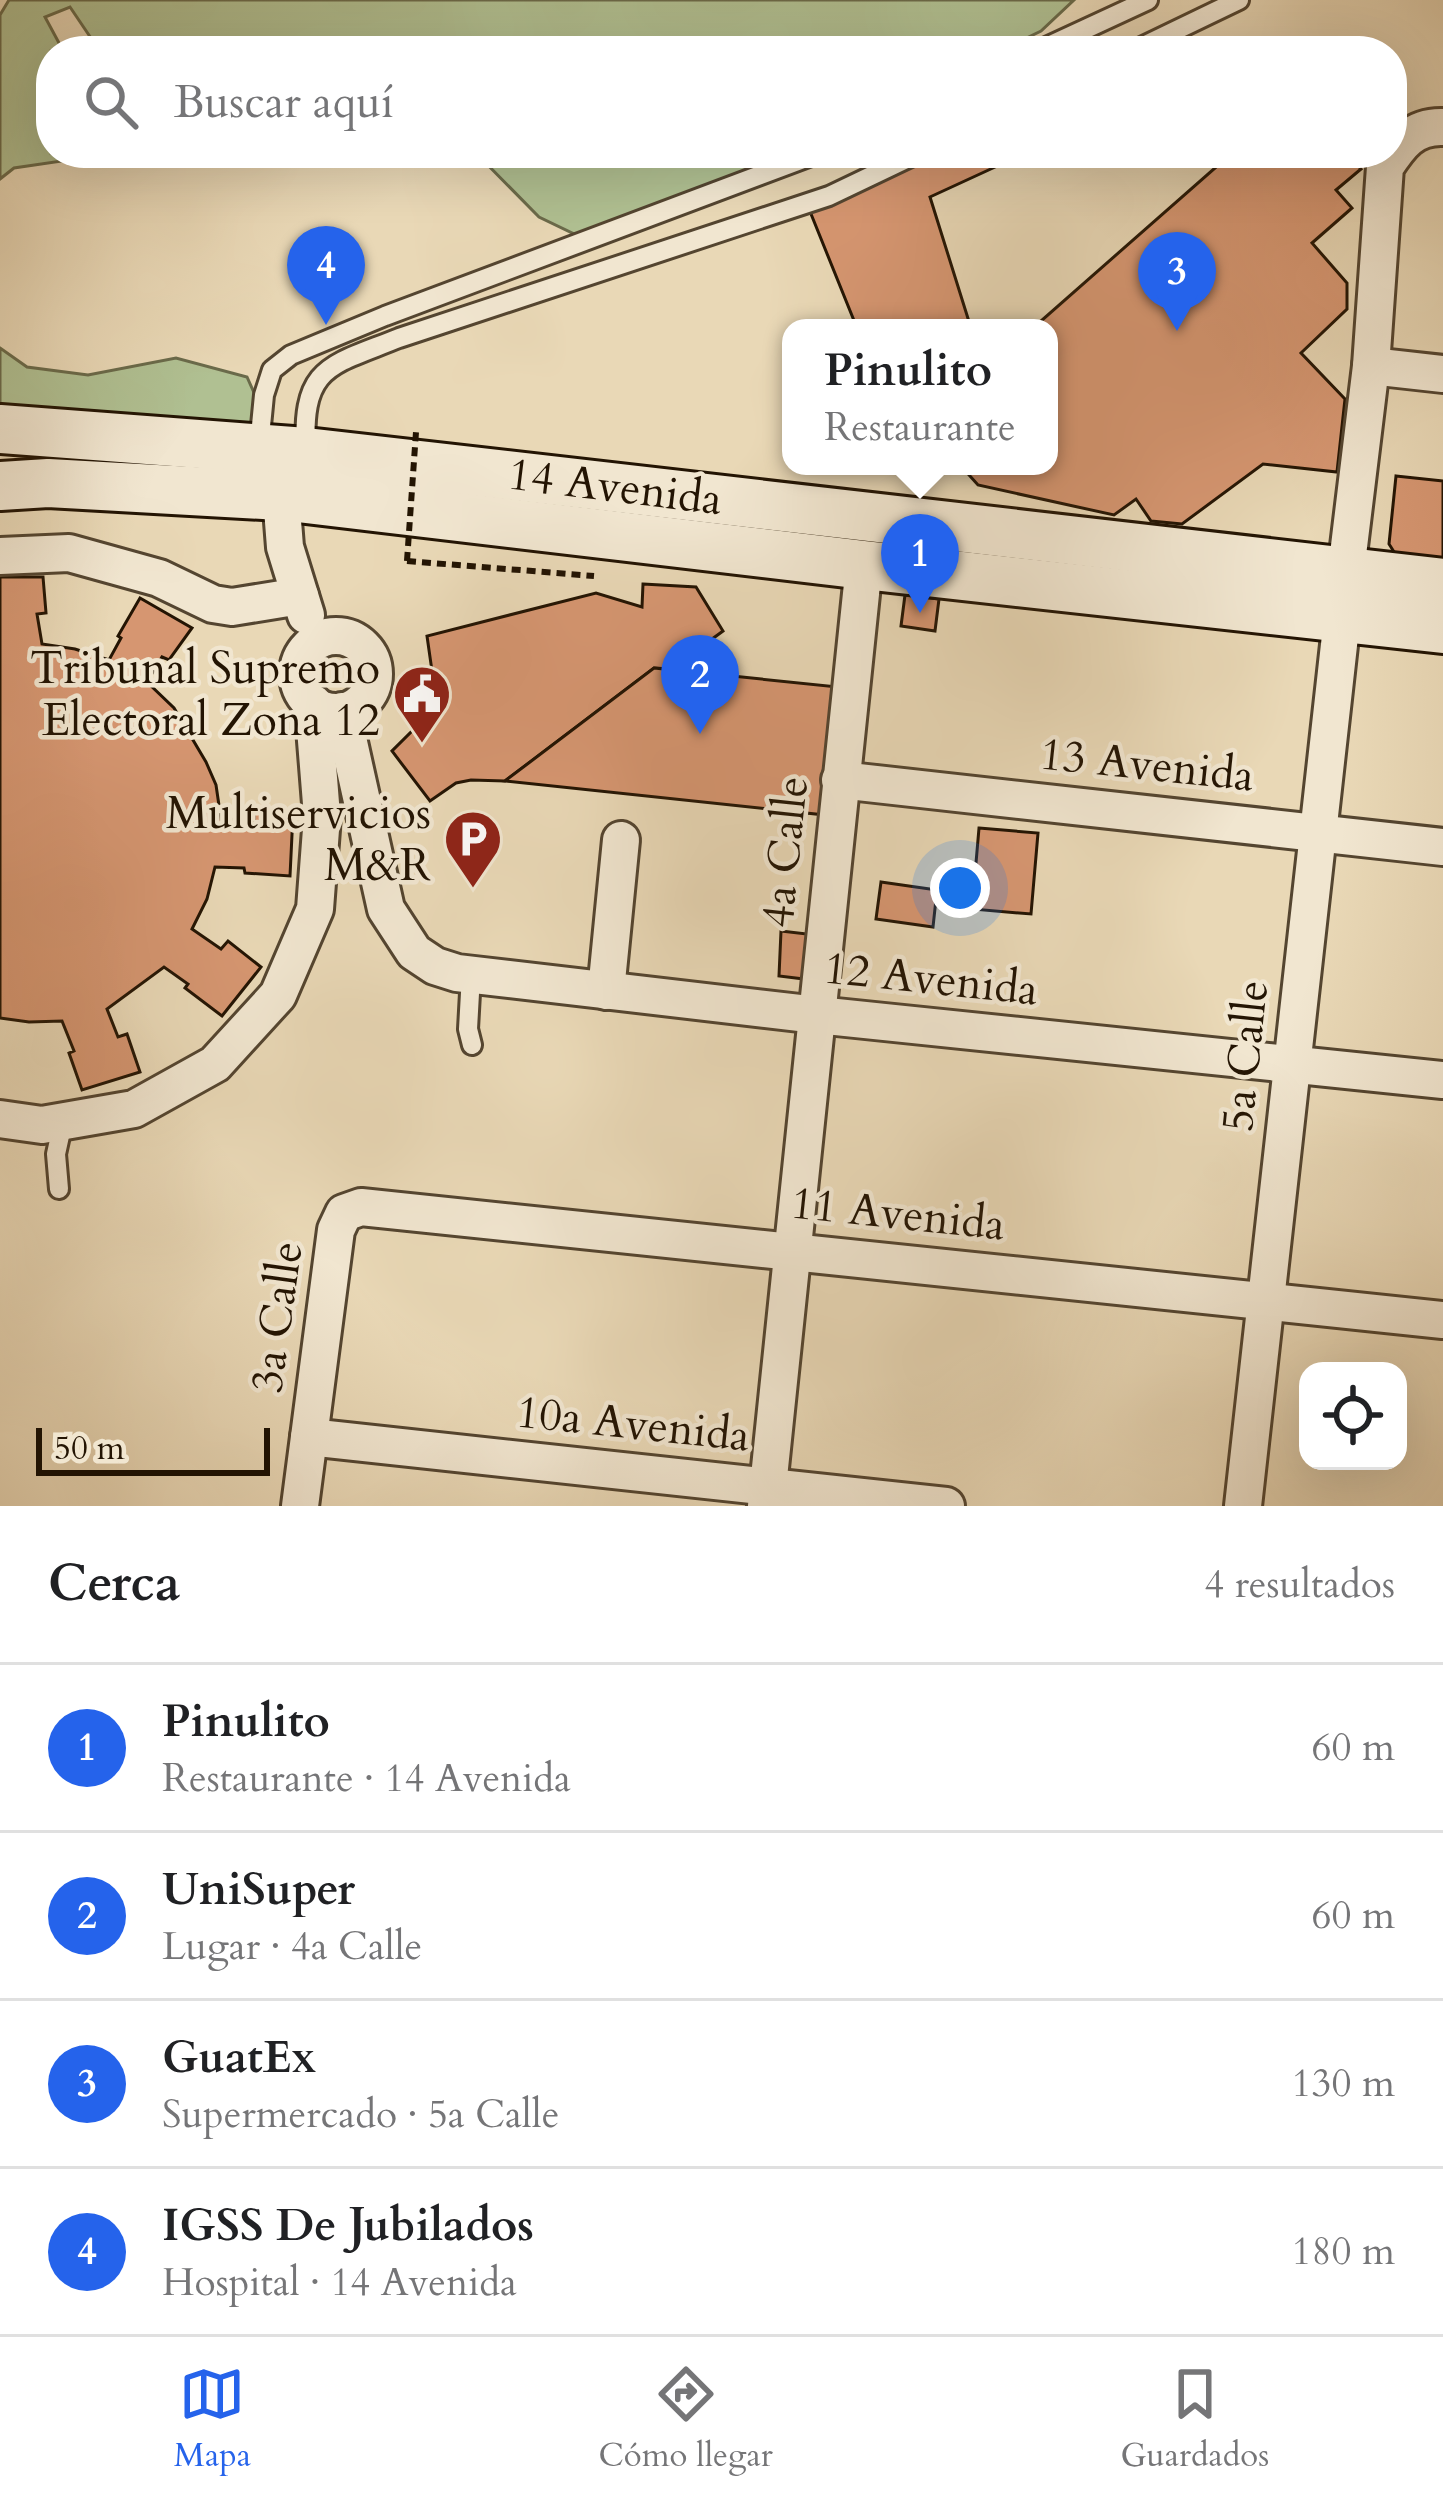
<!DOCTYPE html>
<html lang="es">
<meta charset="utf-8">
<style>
:root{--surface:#fff;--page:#f6f6f6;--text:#202124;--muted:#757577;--line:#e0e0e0;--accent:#2563eb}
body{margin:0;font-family:Cardo,serif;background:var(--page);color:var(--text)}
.controls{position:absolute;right:36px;bottom:36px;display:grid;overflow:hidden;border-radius:24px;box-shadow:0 12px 48px #0002}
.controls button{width:108px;height:108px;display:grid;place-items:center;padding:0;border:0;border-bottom:3px solid var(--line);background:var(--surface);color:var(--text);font:60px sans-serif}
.scale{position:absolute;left:36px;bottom:30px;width:234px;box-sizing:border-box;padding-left:12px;border:6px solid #231403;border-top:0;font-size:33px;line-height:42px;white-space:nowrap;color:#231403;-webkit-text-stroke:9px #f1e6d0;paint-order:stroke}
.you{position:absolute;left:960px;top:888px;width:42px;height:42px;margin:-30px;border:9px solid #fff;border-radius:50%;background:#1a73e8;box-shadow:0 0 0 18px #1a73e833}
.badge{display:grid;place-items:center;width:78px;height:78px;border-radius:50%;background:var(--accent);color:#fff;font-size:39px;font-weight:700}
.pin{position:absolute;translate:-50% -99px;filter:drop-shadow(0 3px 6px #0008)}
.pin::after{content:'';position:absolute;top:63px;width:42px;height:36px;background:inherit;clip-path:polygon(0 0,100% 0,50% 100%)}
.popup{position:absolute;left:782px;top:319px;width:276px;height:156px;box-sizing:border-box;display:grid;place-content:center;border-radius:24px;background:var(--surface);filter:drop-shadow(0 3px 9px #0005);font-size:39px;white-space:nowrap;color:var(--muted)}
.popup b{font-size:45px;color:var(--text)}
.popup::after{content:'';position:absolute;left:50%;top:100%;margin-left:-24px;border:24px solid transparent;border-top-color:var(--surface)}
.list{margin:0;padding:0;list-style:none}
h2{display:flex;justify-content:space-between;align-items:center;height:156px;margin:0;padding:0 48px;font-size:51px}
h2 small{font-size:39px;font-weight:400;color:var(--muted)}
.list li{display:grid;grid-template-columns:78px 1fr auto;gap:36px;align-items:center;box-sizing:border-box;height:168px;padding:0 48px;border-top:3px solid var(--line)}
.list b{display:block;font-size:45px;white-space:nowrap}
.list p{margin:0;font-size:39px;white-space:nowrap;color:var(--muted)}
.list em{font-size:39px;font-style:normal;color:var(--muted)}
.icon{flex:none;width:66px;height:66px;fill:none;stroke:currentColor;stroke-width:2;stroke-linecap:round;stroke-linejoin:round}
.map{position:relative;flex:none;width:1443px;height:1506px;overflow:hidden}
.search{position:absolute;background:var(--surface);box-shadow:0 12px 48px #0002;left:36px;right:36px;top:36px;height:132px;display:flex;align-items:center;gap:30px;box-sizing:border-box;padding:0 42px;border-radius:48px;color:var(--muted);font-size:45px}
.sheet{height:828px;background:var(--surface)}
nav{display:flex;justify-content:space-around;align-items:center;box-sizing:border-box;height:168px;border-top:3px solid var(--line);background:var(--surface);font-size:33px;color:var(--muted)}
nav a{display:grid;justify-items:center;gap:6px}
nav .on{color:var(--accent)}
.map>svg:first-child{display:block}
.green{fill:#b0c092;stroke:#6a6a4a;stroke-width:3}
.building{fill:#d69671;stroke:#231403;stroke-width:3}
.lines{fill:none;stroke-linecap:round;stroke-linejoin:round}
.service-casing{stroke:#544530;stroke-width:24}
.minor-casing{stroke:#544530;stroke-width:42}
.secondary-casing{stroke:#231403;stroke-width:54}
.path{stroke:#231403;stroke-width:6;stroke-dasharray:9 6;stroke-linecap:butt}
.service{stroke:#f1e6d0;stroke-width:18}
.minor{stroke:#f1e6d0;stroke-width:36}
.secondary{stroke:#f1e6d0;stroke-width:48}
.path-bridge{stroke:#231403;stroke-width:6;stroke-dasharray:9 6;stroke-linecap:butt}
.labels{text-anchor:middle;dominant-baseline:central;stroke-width:9;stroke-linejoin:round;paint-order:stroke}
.street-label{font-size:45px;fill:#231403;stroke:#f1e6d0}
.poi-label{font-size:45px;fill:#231403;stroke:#f1e6d0;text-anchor:end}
</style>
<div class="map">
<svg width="1443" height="1506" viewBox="0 0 1443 1506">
<rect width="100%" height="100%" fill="#e9d8b6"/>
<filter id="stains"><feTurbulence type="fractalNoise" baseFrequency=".00167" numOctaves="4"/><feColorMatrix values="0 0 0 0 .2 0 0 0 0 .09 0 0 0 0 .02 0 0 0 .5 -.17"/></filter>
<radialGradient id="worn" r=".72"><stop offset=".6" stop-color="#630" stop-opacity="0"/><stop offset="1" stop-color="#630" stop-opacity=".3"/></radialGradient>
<g class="green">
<path d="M 9,0 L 1074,0 L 1041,31 L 1000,51 L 103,51 L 95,44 L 70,7 L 45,17 L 59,43 L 60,51 L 51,51 L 51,153 L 63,153 L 62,161 L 14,168 L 0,179 L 0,15 Z"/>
<path d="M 476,153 L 788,153 L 789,159 L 589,241 L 539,217 Z"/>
<path d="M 0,348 L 27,367 L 88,375 L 176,358 L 247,377 L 260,406 L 245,434 L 0,406 Z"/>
</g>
<g class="building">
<path d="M 933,153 L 990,153 L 995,167 L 930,197 L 971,328 L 857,328 L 809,209 L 829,202 Z"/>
<path d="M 1232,153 L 1347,153 L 1361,169 L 1336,190 L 1352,208 L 1312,243 L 1347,283 L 1347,309 L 1301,353 L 1345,399 L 1337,472 L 1263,464 L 1182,524 L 1151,521 L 1136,499 L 1114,515 L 978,485 L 961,466 L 1049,466 L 1049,328 L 1033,328 Z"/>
<path d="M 1396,476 L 1443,481 L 1443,570 L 1403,566 L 1389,544 Z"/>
<path d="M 0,577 L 43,577 L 46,613 L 37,614 L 42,644 L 75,649 L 109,660 L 121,638 L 118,636 L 140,598 L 192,628 L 169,660 L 162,657 L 147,682 L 174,708 L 206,762 L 216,785 L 221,819 L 254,820 L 254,812 L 293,814 L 290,876 L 245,873 L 244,868 L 215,867 L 207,899 L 192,929 L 221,949 L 228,941 L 261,967 L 222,1016 L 185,988 L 188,984 L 164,967 L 107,1009 L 118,1037 L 127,1034 L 140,1072 L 82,1090 L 69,1053 L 74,1051 L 62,1021 L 29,1022 L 0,1018 Z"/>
<path d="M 643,584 L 696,587 L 723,631 L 671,669 L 654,668 L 505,781 L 471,780 L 456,783 L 430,801 L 392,751 L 414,729 L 428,705 L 432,671 L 427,636 L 596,593 L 642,607 Z"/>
<path d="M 905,595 L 939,599 L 935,631 L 901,626 Z"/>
<path d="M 654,668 L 838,687 L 825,815 L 505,781 Z"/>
<path d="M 979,828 L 1038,833 L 1031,914 L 972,909 Z"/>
<path d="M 881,882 L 937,890 L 933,927 L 876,919 Z"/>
<path d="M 781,931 L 807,934 L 804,979 L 779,976 Z"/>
</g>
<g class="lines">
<g class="service-casing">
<g id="service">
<path d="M 1038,51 L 1148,0"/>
<path d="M 1133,51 L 1239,0"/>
<path d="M 259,446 L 264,395 L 272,370 L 291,355 L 385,316 L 819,153"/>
<path d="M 306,452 C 301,365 330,366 399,338 L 829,196 L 919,153"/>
<path d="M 471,975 L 468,1029 L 472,1045"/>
<path d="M 59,1189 L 56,1154 L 63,1122"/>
</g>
</g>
<g class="minor-casing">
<g id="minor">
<path d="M 1371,366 L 1443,374"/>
<path d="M 281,496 L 285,547 L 306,615"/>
<path d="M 0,556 L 69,553 L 159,578 L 213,604 L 232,607 L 300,596"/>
<path d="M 1346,571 L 1371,366 L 1385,167 C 1400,144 1413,126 1443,127"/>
<circle cx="336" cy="674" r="38"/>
<path d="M 342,711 L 386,909 L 414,952 L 435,966 L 457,973 L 817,1015 L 1443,1080"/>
<path d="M 840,780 L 1443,847"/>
<path d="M 606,991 L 621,840"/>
<path d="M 0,1119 L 42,1125 L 134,1109 L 215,1064 L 278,995 L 315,909 L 322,816 L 313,703"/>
<path d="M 309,1437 L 946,1506"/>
<path d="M 300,1506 L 336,1230 L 344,1213 L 361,1207 L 1443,1320"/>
<path d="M 766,1506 L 864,565"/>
<path d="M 1243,1506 L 1342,618"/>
</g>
</g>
<g class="secondary-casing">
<g id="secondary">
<path d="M 0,429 L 306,452 L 1443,583"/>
<path d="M 0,486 L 48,483 L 281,496 L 864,565 L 1443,629"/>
</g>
</g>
<path class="path" d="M 407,561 L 594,576"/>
<use href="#service" class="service"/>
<use href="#minor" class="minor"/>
<use href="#secondary" class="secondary"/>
<path class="path-bridge" d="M 407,561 L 416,432"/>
</g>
<defs>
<g id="civic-pin" transform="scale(3)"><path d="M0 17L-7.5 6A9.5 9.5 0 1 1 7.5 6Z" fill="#8f2418" stroke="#f1e6d0"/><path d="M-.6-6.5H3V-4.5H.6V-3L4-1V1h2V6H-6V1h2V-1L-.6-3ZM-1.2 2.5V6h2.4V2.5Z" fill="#fff"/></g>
<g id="parking-pin" transform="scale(3)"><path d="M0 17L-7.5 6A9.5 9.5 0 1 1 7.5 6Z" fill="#8f2418" stroke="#f1e6d0"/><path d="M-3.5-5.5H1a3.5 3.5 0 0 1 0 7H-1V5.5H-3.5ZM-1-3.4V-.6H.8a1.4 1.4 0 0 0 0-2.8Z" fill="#fff"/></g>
</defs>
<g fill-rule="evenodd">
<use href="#civic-pin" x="422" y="694"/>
<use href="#parking-pin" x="473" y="839"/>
</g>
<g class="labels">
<g class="street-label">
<text transform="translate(615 487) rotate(7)">14 Avenida</text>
<text transform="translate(1147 765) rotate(6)">13 Avenida</text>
<text transform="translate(785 852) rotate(-84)">4a Calle</text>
<text transform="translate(931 979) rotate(6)">12 Avenida</text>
<text transform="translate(1245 1056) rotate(-84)">5a Calle</text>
<text transform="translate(898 1214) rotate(6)">11 Avenida</text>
<text transform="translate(277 1317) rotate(-82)">3a Calle</text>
<text transform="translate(633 1424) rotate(6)">10a Avenida</text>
</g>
<g class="poi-label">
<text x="380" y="668">Tribunal Supremo<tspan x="380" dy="52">Electoral Zona 12</tspan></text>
<text x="431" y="813">Multiservicios<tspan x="431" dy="52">M&amp;R</tspan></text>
</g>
</g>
<rect width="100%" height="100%" filter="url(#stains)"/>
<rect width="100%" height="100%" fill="url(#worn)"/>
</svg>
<div class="controls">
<button><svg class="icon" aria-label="locate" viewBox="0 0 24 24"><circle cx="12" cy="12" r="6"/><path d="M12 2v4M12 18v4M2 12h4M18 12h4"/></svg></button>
</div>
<div class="scale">50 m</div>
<div class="you"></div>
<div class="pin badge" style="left:920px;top:613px">1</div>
<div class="popup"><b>Pinulito</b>Restaurante</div>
<div class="pin badge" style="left:700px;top:734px">2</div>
<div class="pin badge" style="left:1177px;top:331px">3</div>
<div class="pin badge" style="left:326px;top:325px">4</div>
<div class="search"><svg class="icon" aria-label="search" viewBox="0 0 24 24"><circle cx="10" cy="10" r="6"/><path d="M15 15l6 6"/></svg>Buscar aquí</div>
</div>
<section class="sheet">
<h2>Cerca<small>4 resultados</small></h2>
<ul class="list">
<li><span class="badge">1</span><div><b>Pinulito</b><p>Restaurante · 14 Avenida</p></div><em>60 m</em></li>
<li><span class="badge">2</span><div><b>UniSuper</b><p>Lugar · 4a Calle</p></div><em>60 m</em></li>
<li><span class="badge">3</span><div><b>GuatEx</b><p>Supermercado · 5a Calle</p></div><em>130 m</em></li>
<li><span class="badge">4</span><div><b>IGSS De Jubilados</b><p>Hospital · 14 Avenida</p></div><em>180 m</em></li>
</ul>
</section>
<nav>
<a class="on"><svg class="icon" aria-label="map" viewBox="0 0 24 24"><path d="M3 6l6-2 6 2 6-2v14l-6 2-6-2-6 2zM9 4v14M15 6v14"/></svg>Mapa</a>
<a><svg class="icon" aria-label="directions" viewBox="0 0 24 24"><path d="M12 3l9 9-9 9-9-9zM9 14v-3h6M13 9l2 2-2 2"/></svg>Cómo llegar</a>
<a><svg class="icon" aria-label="saved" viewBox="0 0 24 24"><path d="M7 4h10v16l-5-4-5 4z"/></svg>Guardados</a>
</nav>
